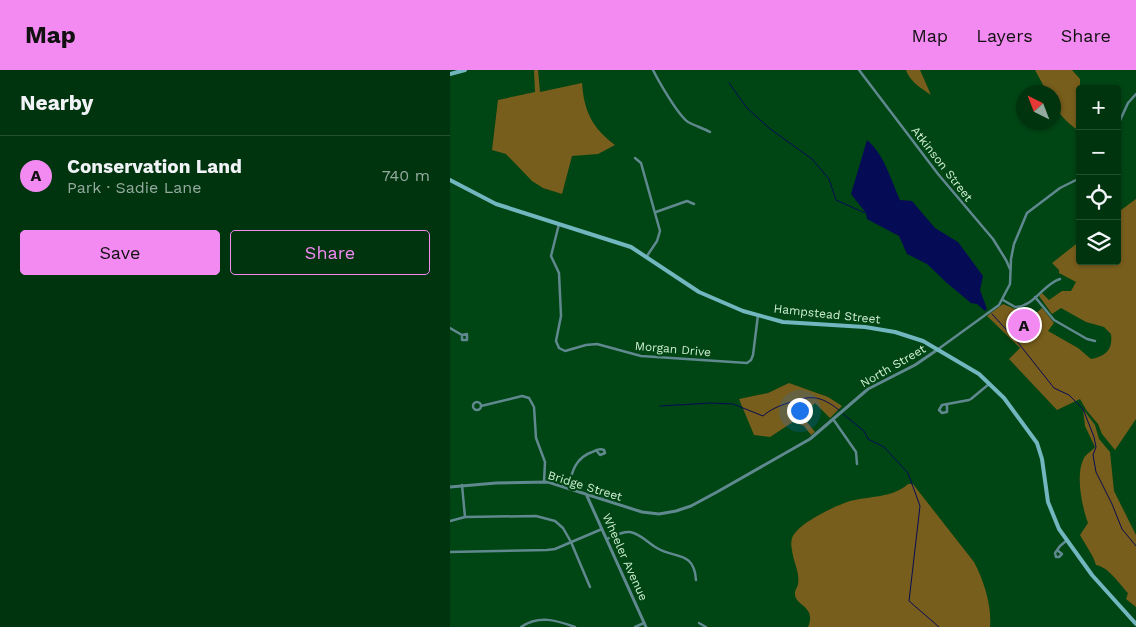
<!DOCTYPE html>
<meta charset="utf-8">
<style>
:root{--surface:#00340f;--page:#0e3f1d;--text:#f1f3f6;--muted:#95aa9e;--line:#224f2f;--accent:#f38af2}
body{margin:0;font-family:"Work Sans",sans-serif;background:var(--page);color:var(--text)}
.controls{position:absolute;right:15px;top:15px;display:grid;overflow:hidden;border-radius:5px;box-shadow:0 1px 4px #0004}
.controls button{width:45px;height:45px;display:grid;place-items:center;padding:0;border:0;border-bottom:1px solid var(--line);background:var(--surface);color:var(--text);font:25px sans-serif}
.compass{position:absolute;left:566px;top:15px;width:45px;height:45px;border-radius:50%;background:var(--surface);box-shadow:0 1px 4px #0004;rotate:318deg}
.you{position:absolute;left:349px;top:340px;width:18px;height:18px;margin:-12px;border:4px solid #fff;border-radius:50%;background:#1a73e8;box-shadow:0 0 0 8px #1a73e833}
.badge{display:grid;place-items:center;width:32px;height:32px;border-radius:50%;background:var(--accent);color:#111;font-size:16px;font-weight:700}
.pin{position:absolute;translate:-50% -50%;border:2px solid #fff;box-shadow:0 1px 5px #0006}
.list{margin:0;padding:0;list-style:none}
h2{display:flex;justify-content:space-between;align-items:center;height:65px;margin:0;padding:0 20px;font-size:21px}
h2 small{font-size:16px;font-weight:400;color:var(--muted)}
.list li{display:grid;grid-template-columns:32px 1fr auto;gap:15px;align-items:center;box-sizing:border-box;height:80px;padding:0 20px;border-top:1px solid var(--line)}
.list b{display:block;font-size:19px;white-space:nowrap}
.list p{margin:0;font-size:16px;white-space:nowrap;color:var(--muted)}
.list em{font-size:16px;font-style:normal;color:var(--muted)}
.actions{display:flex;gap:10px;padding:15px 20px}
.actions a{flex:1;padding:11px 0;border:1px solid var(--accent);border-radius:5px;text-align:center;font-size:18px;color:var(--accent)}
.actions .main{background:var(--accent);color:#111}
.icon{flex:none;width:28px;height:28px;fill:none;stroke:currentColor;stroke-width:2;stroke-linecap:round;stroke-linejoin:round}
.map{position:relative;flex:none;width:686px;height:557px;overflow:hidden}
header{display:flex;align-items:center;gap:30px;box-sizing:border-box;height:70px;padding:0 25px;background:var(--accent);color:#111}
header strong{font-size:24px}
nav{display:flex;gap:28px;margin-inline-start:auto;font-size:18px}
main{display:flex}
aside{flex:1;background:var(--surface)}
.map>svg:first-child{display:block}
.green{fill:#785e1c}
.water{fill:#060b56}
.lines{fill:none;stroke-linecap:round;stroke-linejoin:round}
.stream{stroke:#060b56;stroke-width:1}
.minor{stroke:#60898f;stroke-width:2.5}
.tertiary{stroke:#60898f;stroke-width:3}
.secondary{stroke:#72b6c0;stroke-width:4}
.labels{text-anchor:middle;dominant-baseline:central;stroke-width:4.5;stroke-linejoin:round;paint-order:stroke}
.street-label{font-size:12px;fill:#ceedd0;stroke:#004514}
</style>
<header>
<strong>Map</strong>
<nav><a>Map</a><a>Layers</a><a>Share</a></nav>
</header>
<main>
<aside>
<h2>Nearby<small></small></h2>
<ul class="list">
<li><span class="badge">A</span><div><b>Conservation Land</b><p>Park · Sadie Lane</p></div><em>740 m</em></li>
</ul>
<div class="actions"><a class="main">Save</a><a>Share</a></div>
</aside>
<div class="map">
<svg width="686" height="557" viewBox="0 0 686 557">
<rect width="100%" height="100%" fill="#004514"/>
<g class="green">
<path d="M 84,0 L 88,0 L 90,22 L 132,13 C 134,41 142,58 165,75 L 148,84 L 122,86 L 112,124 L 93,118 L 82,111 L 56,84 L 42,80 L 48,30 L 85,22 Z"/>
<path d="M 456,0 L 470,0 L 481,25 C 471,18 460,12 456,0 Z"/>
<path d="M 585,0 L 622,0 L 630,9 L 630,62 C 615,50 604,43 604,22 L 597,22 Z"/>
<path d="M 686,129 L 686,349 L 665,380 L 652,364 L 648,354 L 637,341 L 630,329 L 607,340 L 559,289 L 570,278 L 537,246 L 553,234 L 565,239 L 571,239 L 578,248 L 584,245 L 592,238 L 604,253 L 598,261 L 628,278 L 641,289 C 656,286 663,280 661,264 L 654,257 L 636,252 L 611,238 L 602,244 L 589,226 L 592,223 L 599,230 L 612,221 L 621,221 L 626,212 L 609,203 L 609,200 L 602,193 L 630,171 L 630,191 L 667,191 L 667,143 Z"/>
<path d="M 339,313 L 378,327 L 392,336 L 380,348 L 365,333 L 350,349 L 357,352 L 365,362 L 361,365 L 354,356 L 343,352 L 320,367 L 304,365 L 289,329 L 318,323 Z"/>
<path d="M 633,339 L 645,355 L 649,369 L 660,382 L 664,421 L 686,465 L 686,537 L 676,529 L 678,523 C 670,515 659,497 646,495 L 643,487 L 630,465 L 638,453 C 632,437 625,404 634,388 C 636,384 642,381 645,377 L 635,356 Z"/>
<path d="M 458,414 L 463,414 L 466,418 L 524,492 C 534,511 542,536 540,557 L 358,557 C 367,536 345,536 345,524 C 344,521 348,517 348,514 C 350,502 343,491 342,480 C 341,476 341,472 342,468 C 348,453 385,436 400,431 C 419,426 443,428 458,414 Z"/>
</g>
<path class="water" d="M 417,70 C 434,84 441,110 450,130 L 462,131 L 485,158 L 508,172 L 533,206 L 530,220 L 537,239 L 535,241 L 527,234 L 521,233 L 497,213 L 477,194 L 457,184 L 449,166 L 417,149 L 416,143 L 401,124 Z"/>
<g class="lines">
<g class="stream">
<path d="M 279,13 L 297,38 L 319,58 L 362,89 L 379,109 L 386,130 L 415,143"/>
<path d="M 542,244 L 566,270 L 604,318 L 619,325 L 633,339 L 644,367 L 646,377 L 643,385 L 646,402 L 662,434 L 672,459 L 686,476"/>
<path d="M 210,336 L 261,333 L 283,334 L 313,346 C 321,339 329,336 338,333 C 360,325 370,325 389,340"/>
<path d="M 393,344 L 414,361 L 418,369 L 434,377 L 458,403 L 470,436 L 459,531 L 489,557"/>
</g>
<g class="minor">
<path d="M 203,0 C 209,12 228,45 238,52 C 245,56 253,58 260,62"/>
<path d="M 409,0 L 488,104 L 543,169 L 556,190 L 560,199"/>
<path d="M 667,57 L 678,33 L 686,24"/>
<path d="M 185,88 L 191,93 L 210,161 L 207,171 L 197,186"/>
<path d="M 206,142 L 237,131 L 244,134"/>
<path d="M 109,154 L 101,186 L 109,203 L 111,246 L 106,271 L 109,278 L 115,281 L 136,275 L 147,274 L 191,286 L 297,293 L 301,290 L 303,285 L 308,245"/>
<path d="M 585,227 L 604,250 L 637,269 L 645,271"/>
<path d="M 553,230 L 565,237 C 584,237 593,214 610,209"/>
<path d="M 0,258 L 12,265 L 17,264 L 17,270 L 12,270 L 12,265"/>
<path d="M 487,280 L 549,235 L 560,214 L 561,189 L 564,174 L 577,143 L 610,118 L 630,108"/>
<circle cx="27" cy="336" r="4"/>
<path d="M 497,335 L 497,342 L 492,343 L 489,340 L 492,335 L 519,330 L 521,329 L 539,314"/>
<path d="M 31,336 L 72,326 L 79,328 L 84,337 L 86,368 L 95,392 L 94,412"/>
<path d="M 383,349 L 406,382 L 407,394"/>
<path d="M 12,415 L 15,447"/>
<path d="M 118,418 C 122,402 125,388 142,382 C 147,380 149,378 154,380 L 155,383 L 150,385 L 146,380"/>
<path d="M 0,451 L 15,447 L 86,446 L 105,451 L 113,458 L 121,472 L 140,517"/>
<path d="M 157,469 C 164,466 172,461 180,462 C 191,464 198,473 207,478 C 224,489 244,480 246,510"/>
<path d="M 607,480 L 612,484 L 609,487 L 606,487 L 605,483 L 610,476 L 616,471"/>
<path d="M 0,482 L 97,480 L 105,479 L 152,459"/>
<path d="M 249,553 L 256,557"/>
<path d="M 71,557 C 89,545 106,550 125,557"/>
<path d="M 185,557 L 194,553"/>
</g>
<g class="tertiary">
<path d="M 0,417 L 46,413 L 98,412 L 192,442 L 209,444 L 226,441 L 241,436 L 267,422 L 360,369 L 418,319 L 465,295 L 487,280"/>
<path d="M 137,426 L 196,557"/>
</g>
<g class="secondary">
<path d="M 0,4 L 15,0"/>
<path d="M 0,110 L 46,134 L 181,177 L 249,222 L 293,241 L 333,252 L 415,257 L 445,262 L 473,271 L 529,304 L 554,328 L 587,373 L 592,389 L 598,432 L 609,459 L 642,505 L 686,554"/>
</g>
</g>
<g class="labels">
<g class="street-label">
<text transform="translate(492 94) rotate(52)">Atkinson Street</text>
<text transform="translate(377 244) rotate(6)">Hampstead Street</text>
<text transform="translate(223 279) rotate(5)">Morgan Drive</text>
<text transform="translate(443 296) rotate(-30)">North Street</text>
<text transform="translate(135 416) rotate(17)">Bridge Street</text>
<text transform="translate(175 487) rotate(66)">Wheeler Avenue</text>
</g>
</g>
</svg>
<div class="controls">
<button>+</button>
<button>−</button>
<button><svg class="icon" aria-label="locate" viewBox="0 0 24 24"><circle cx="12" cy="12" r="6"/><path d="M12 2v4M12 18v4M2 12h4M18 12h4"/></svg></button>
<button><svg class="icon" aria-label="layers" viewBox="0 0 24 24"><path d="M12 4l9 5-9 5-9-5zM3 14l9 5 9-5"/></svg></button>
</div>
<svg class="compass" viewBox="-18 -18 36 36"><path d="M0-13l5 13h-10z" fill="#e53935"/><path d="M0 13l5-13h-10z" fill="#95aa9e"/></svg>
<div class="you"></div>
<div class="pin badge" style="left:574px;top:255px">A</div>
</div>
</main>
